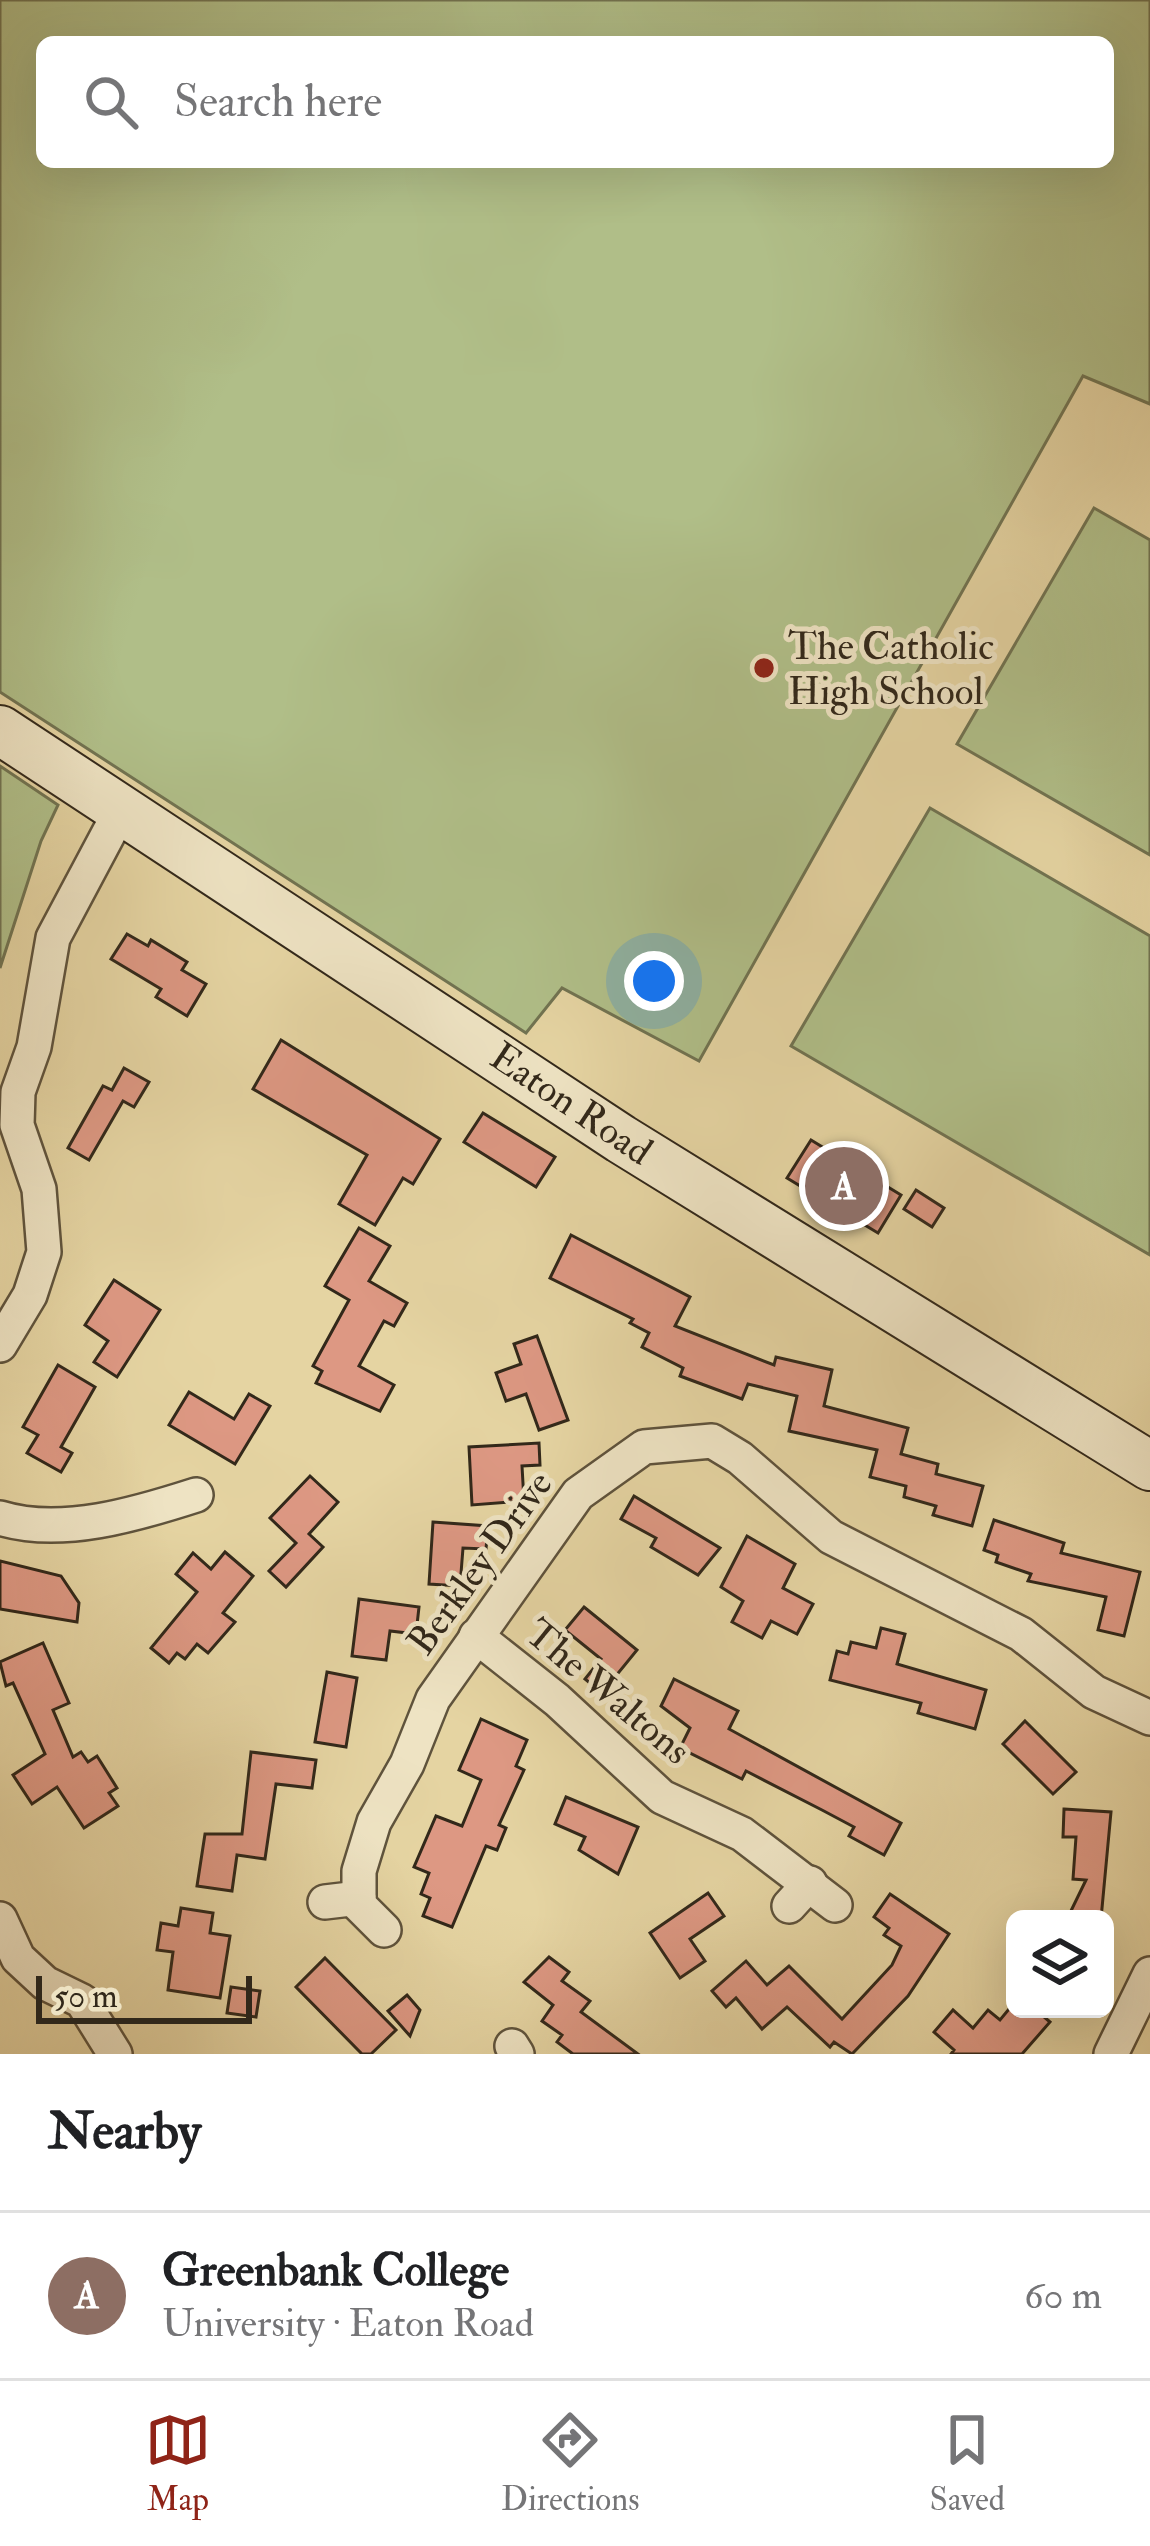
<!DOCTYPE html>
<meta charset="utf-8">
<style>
:root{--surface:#fff;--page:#f2f2f2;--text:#202124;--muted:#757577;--line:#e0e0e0;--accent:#8f2418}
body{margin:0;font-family:"IM FELL Double Pica",serif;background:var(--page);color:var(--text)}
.controls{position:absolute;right:36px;bottom:36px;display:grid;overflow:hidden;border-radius:18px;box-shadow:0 12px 48px #0002}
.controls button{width:108px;height:108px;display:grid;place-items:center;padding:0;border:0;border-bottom:3px solid var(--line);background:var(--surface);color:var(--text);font:60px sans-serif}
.scale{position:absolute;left:36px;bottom:30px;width:216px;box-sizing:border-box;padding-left:12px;border:6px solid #32281a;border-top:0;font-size:33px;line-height:42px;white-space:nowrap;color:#32281a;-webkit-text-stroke:9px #eee3c3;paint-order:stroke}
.you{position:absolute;left:654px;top:981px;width:42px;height:42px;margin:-30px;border:9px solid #fff;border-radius:50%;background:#1a73e8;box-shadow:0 0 0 18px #1a73e833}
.badge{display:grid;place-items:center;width:78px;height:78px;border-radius:50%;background:var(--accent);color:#fff;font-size:39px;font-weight:700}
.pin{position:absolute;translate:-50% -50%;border:6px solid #fff;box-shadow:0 3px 12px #0006}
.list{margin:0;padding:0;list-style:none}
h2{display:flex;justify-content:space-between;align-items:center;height:156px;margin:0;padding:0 48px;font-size:51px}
h2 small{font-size:39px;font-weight:400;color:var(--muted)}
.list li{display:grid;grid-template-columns:78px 1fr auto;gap:36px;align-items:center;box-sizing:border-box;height:168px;padding:0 48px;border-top:3px solid var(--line)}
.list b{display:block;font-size:45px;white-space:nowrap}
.list p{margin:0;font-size:39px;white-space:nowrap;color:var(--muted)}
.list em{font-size:39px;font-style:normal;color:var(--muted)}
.icon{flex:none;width:66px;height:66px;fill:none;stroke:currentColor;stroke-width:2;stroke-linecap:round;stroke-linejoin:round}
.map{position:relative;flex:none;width:1150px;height:2054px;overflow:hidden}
.search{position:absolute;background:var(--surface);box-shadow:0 12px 48px #0002;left:36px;right:36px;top:36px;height:132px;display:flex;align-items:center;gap:30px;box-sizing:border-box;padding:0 42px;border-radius:18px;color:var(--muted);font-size:45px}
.sheet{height:324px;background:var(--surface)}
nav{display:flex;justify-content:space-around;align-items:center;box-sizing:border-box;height:168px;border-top:3px solid var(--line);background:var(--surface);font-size:33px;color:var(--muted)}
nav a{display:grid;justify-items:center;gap:6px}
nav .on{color:var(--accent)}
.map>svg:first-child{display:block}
.green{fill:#b0be88;stroke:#717351;stroke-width:3;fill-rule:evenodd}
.building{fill:#dd9883;stroke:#32281a;stroke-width:3}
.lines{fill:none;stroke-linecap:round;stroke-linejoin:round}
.street-casing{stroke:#5f533c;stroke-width:38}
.secondary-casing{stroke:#32281a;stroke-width:52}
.street{stroke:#eee3c3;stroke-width:33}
.secondary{stroke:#eee3c3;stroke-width:48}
.poi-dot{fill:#8f2418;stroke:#eee3c3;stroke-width:4.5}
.labels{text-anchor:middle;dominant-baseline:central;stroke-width:10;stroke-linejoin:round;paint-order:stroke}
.poi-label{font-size:39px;fill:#32281a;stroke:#eee3c3;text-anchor:start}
.street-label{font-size:39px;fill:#32281a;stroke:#eee3c3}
</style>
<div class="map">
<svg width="1150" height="2054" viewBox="0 0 1150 2054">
<rect width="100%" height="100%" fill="#e5d4a2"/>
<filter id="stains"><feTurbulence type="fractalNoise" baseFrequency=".00167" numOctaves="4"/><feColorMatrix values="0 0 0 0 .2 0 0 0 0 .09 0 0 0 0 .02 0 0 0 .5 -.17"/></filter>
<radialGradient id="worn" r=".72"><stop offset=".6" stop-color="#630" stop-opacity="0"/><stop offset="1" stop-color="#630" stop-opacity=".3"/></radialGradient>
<g class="green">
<path d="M 0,0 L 1150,0 L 1150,404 L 1083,376 L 699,1061 L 562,988 L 526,1033 L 0,692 ZM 42,42 L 1108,42 L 1108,162 L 42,162 Z"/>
<path d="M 1094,508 L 1150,540 L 1150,855 L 957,744 Z"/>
<path d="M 0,766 L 58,805 L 41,841 L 0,968 Z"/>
<path d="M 930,808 L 1150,936 L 1150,1255 L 791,1046 Z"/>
</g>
<g class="building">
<path d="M 127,934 L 148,946 L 151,940 L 187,962 L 182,970 L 206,984 L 187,1016 L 156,997 L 161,989 L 111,959 Z"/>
<path d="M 281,1040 L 440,1139 L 413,1184 L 403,1178 L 375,1225 L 339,1204 L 367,1155 L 253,1089 Z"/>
<path d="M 124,1068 L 149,1082 L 134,1107 L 123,1101 L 89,1160 L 68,1148 L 103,1086 L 112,1090 Z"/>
<path d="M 483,1113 L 555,1157 L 536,1187 L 464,1142 Z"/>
<path d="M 811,1140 L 901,1195 L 878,1233 L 787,1178 Z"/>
<path d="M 916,1190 L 944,1208 L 932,1227 L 904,1209 Z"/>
<path d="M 359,1228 L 390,1246 L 369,1281 L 407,1303 L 394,1326 L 384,1321 L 359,1366 L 394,1385 L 380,1411 L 316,1383 L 322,1371 L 313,1366 L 349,1300 L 325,1286 Z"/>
<path d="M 571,1235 L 690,1297 L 675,1326 L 774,1365 L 776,1357 L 832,1370 L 824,1406 L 908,1428 L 901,1454 L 938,1464 L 936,1474 L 983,1486 L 972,1526 L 933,1515 L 936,1506 L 904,1497 L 906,1486 L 870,1477 L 877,1450 L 789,1431 L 797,1396 L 748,1384 L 742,1399 L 680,1376 L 683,1368 L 642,1347 L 649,1333 L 630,1323 L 633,1319 L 550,1278 Z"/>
<path d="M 114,1280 L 160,1310 L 117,1377 L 94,1362 L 108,1341 L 85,1325 Z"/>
<path d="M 537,1336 L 568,1420 L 539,1430 L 526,1394 L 506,1401 L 496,1373 L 521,1364 L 514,1344 Z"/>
<path d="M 58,1365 L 95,1387 L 61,1447 L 72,1453 L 61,1472 L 27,1453 L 38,1435 L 23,1427 Z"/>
<path d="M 189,1392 L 234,1419 L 249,1394 L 270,1406 L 235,1464 L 169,1425 Z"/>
<path d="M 539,1443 L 540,1465 L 522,1466 L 524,1501 L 472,1505 L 469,1447 Z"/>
<path d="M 310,1476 L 338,1502 L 309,1534 L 323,1547 L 286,1587 L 269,1571 L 296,1543 L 270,1518 Z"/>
<path d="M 634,1496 L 720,1548 L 698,1575 L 651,1547 L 656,1538 L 621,1519 Z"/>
<path d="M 994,1520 L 1064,1543 L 1061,1553 L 1140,1572 L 1124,1636 L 1098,1630 L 1106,1597 L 1028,1581 L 1031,1574 L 996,1562 L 998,1555 L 984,1550 Z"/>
<path d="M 433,1522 L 488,1526 L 486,1549 L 463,1548 L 460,1586 L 429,1584 Z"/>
<path d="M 747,1536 L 795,1564 L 783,1588 L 813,1604 L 797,1634 L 771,1621 L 762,1638 L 732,1622 L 743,1601 L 721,1587 Z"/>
<path d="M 225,1552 L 253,1576 L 223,1613 L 235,1622 L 208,1653 L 197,1644 L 185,1659 L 177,1653 L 169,1663 L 151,1648 L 197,1592 L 176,1574 L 193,1553 L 211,1569 Z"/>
<path d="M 0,1561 L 61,1576 L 79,1603 L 77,1622 L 0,1609 Z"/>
<path d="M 359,1599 L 419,1607 L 416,1634 L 390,1631 L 386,1660 L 352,1656 Z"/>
<path d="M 584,1607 L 637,1650 L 602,1693 L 585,1679 L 601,1659 L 565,1630 Z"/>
<path d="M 881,1628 L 905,1634 L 897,1664 L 986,1690 L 975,1729 L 918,1713 L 921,1703 L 830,1680 L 837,1651 L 848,1654 L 851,1642 L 876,1648 Z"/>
<path d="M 43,1643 L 69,1703 L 53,1710 L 73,1757 L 81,1752 L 88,1762 L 97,1756 L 117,1788 L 109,1793 L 118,1806 L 84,1828 L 57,1787 L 32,1804 L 13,1775 L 45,1754 L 13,1683 L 6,1686 L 0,1662 Z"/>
<path d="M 327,1672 L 357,1678 L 346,1747 L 315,1742 Z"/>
<path d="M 674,1679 L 738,1711 L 729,1729 L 901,1823 L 884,1855 L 849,1836 L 854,1827 L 822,1810 L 746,1771 L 742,1779 L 680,1748 L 690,1728 L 661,1706 Z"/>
<path d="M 481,1719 L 527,1740 L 516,1766 L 524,1770 L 499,1825 L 506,1828 L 497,1850 L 486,1846 L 452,1927 L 423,1916 L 430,1898 L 421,1894 L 429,1873 L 414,1867 L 436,1816 L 462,1826 L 481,1780 L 459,1770 Z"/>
<path d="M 1025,1721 L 1076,1772 L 1053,1794 L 1003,1744 Z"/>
<path d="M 251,1752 L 316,1760 L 312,1788 L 276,1784 L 265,1859 L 237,1855 L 232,1891 L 197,1886 L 205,1834 L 242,1834 Z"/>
<path d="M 566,1797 L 638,1827 L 618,1874 L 579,1850 L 585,1837 L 555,1824 Z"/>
<path d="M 1064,1809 L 1111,1812 L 1101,1919 L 1067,1919 L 1086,1880 L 1073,1879 L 1076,1837 L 1063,1837 Z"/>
<path d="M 708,1893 L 724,1916 L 690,1939 L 705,1961 L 680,1978 L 650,1933 Z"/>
<path d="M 890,1894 L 949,1934 L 908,1996 L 852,2054 L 834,2042 L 830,2047 L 787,2007 L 762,2029 L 736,1998 L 726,2007 L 712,1991 L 746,1961 L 767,1985 L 789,1966 L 842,2019 L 892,1965 L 901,1946 L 884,1935 L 889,1928 L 874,1917 Z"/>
<path d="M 181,1908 L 213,1913 L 210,1933 L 230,1936 L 220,1998 L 168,1990 L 173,1952 L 157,1950 L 161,1923 L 178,1926 Z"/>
<path d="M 549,1957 L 569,1972 L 562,1981 L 590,2001 L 581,2012 L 638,2054 L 573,2054 L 557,2042 L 562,2035 L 542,2021 L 553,2005 L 524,1982 Z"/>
<path d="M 325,1958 L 396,2030 L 371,2054 L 362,2054 L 296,1987 Z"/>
<path d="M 231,1987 L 260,1991 L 256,2017 L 227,2013 Z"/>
<path d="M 407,1995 L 420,2010 L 410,2036 L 388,2011 Z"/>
<path d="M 1009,2009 L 1035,2009 L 1050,2022 L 1022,2054 L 951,2054 L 954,2050 L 934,2032 L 953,2010 L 973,2028 L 988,2010 L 1000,2020 Z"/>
</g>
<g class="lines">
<g class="street-casing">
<g id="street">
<path d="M 0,1345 L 30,1295 L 44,1252 L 39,1189 L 17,1125 L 18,1092 L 34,1047 L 53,938 L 120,812"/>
<path d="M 0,1518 C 61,1537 137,1514 196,1495"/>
<path d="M 476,1636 L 557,1700 L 662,1797 L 742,1834 L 835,1905"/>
<path d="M 325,1902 L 359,1898"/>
<path d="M 789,1906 L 810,1883"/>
<path d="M 0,1919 L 18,1958 L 45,1983 L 82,2001 L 115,2054"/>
<path d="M 384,1930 L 359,1905 L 359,1871 L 374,1822 L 407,1764 L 433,1699 L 578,1494 L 644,1447 L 712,1441 L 740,1458 L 831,1537 L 1021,1634 L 1094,1692 L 1150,1718"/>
<path d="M 512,2046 L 517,2054"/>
<path d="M 1111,2054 L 1150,1974"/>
</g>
</g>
<g class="secondary-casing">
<path id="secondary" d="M 0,730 L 621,1139 L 1150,1466"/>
</g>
<use href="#street" class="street"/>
<use href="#secondary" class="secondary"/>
</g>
<circle class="poi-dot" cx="764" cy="668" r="12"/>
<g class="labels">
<g class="poi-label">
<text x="788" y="646">The Catholic<tspan x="788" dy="45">High School</tspan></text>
</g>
<g class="street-label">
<text transform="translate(571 1104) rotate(34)">Eaton Road</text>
<text transform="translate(480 1563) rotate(-54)">Berkley Drive</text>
<text transform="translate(608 1692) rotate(40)">The Waltons</text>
</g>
</g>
<rect width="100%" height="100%" filter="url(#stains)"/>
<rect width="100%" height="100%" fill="url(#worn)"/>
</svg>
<div class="controls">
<button><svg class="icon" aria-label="layers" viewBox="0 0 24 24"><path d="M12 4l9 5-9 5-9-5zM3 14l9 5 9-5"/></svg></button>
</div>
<div class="scale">50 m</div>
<div class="you"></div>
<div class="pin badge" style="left:844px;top:1186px;background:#8d6e63">A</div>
<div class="search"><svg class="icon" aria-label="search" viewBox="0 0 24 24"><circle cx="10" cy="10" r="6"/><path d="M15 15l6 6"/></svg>Search here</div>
</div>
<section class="sheet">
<h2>Nearby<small></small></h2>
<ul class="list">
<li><span class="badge" style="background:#8d6e63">A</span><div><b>Greenbank College</b><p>University · Eaton Road</p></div><em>60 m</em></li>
</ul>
</section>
<nav>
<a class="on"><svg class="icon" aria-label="map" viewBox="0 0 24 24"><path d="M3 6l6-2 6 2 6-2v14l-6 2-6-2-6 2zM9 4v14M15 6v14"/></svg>Map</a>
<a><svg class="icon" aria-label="directions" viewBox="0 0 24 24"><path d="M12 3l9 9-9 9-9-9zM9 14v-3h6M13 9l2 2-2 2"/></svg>Directions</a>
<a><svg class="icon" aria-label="saved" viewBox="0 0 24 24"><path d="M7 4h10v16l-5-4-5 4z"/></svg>Saved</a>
</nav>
